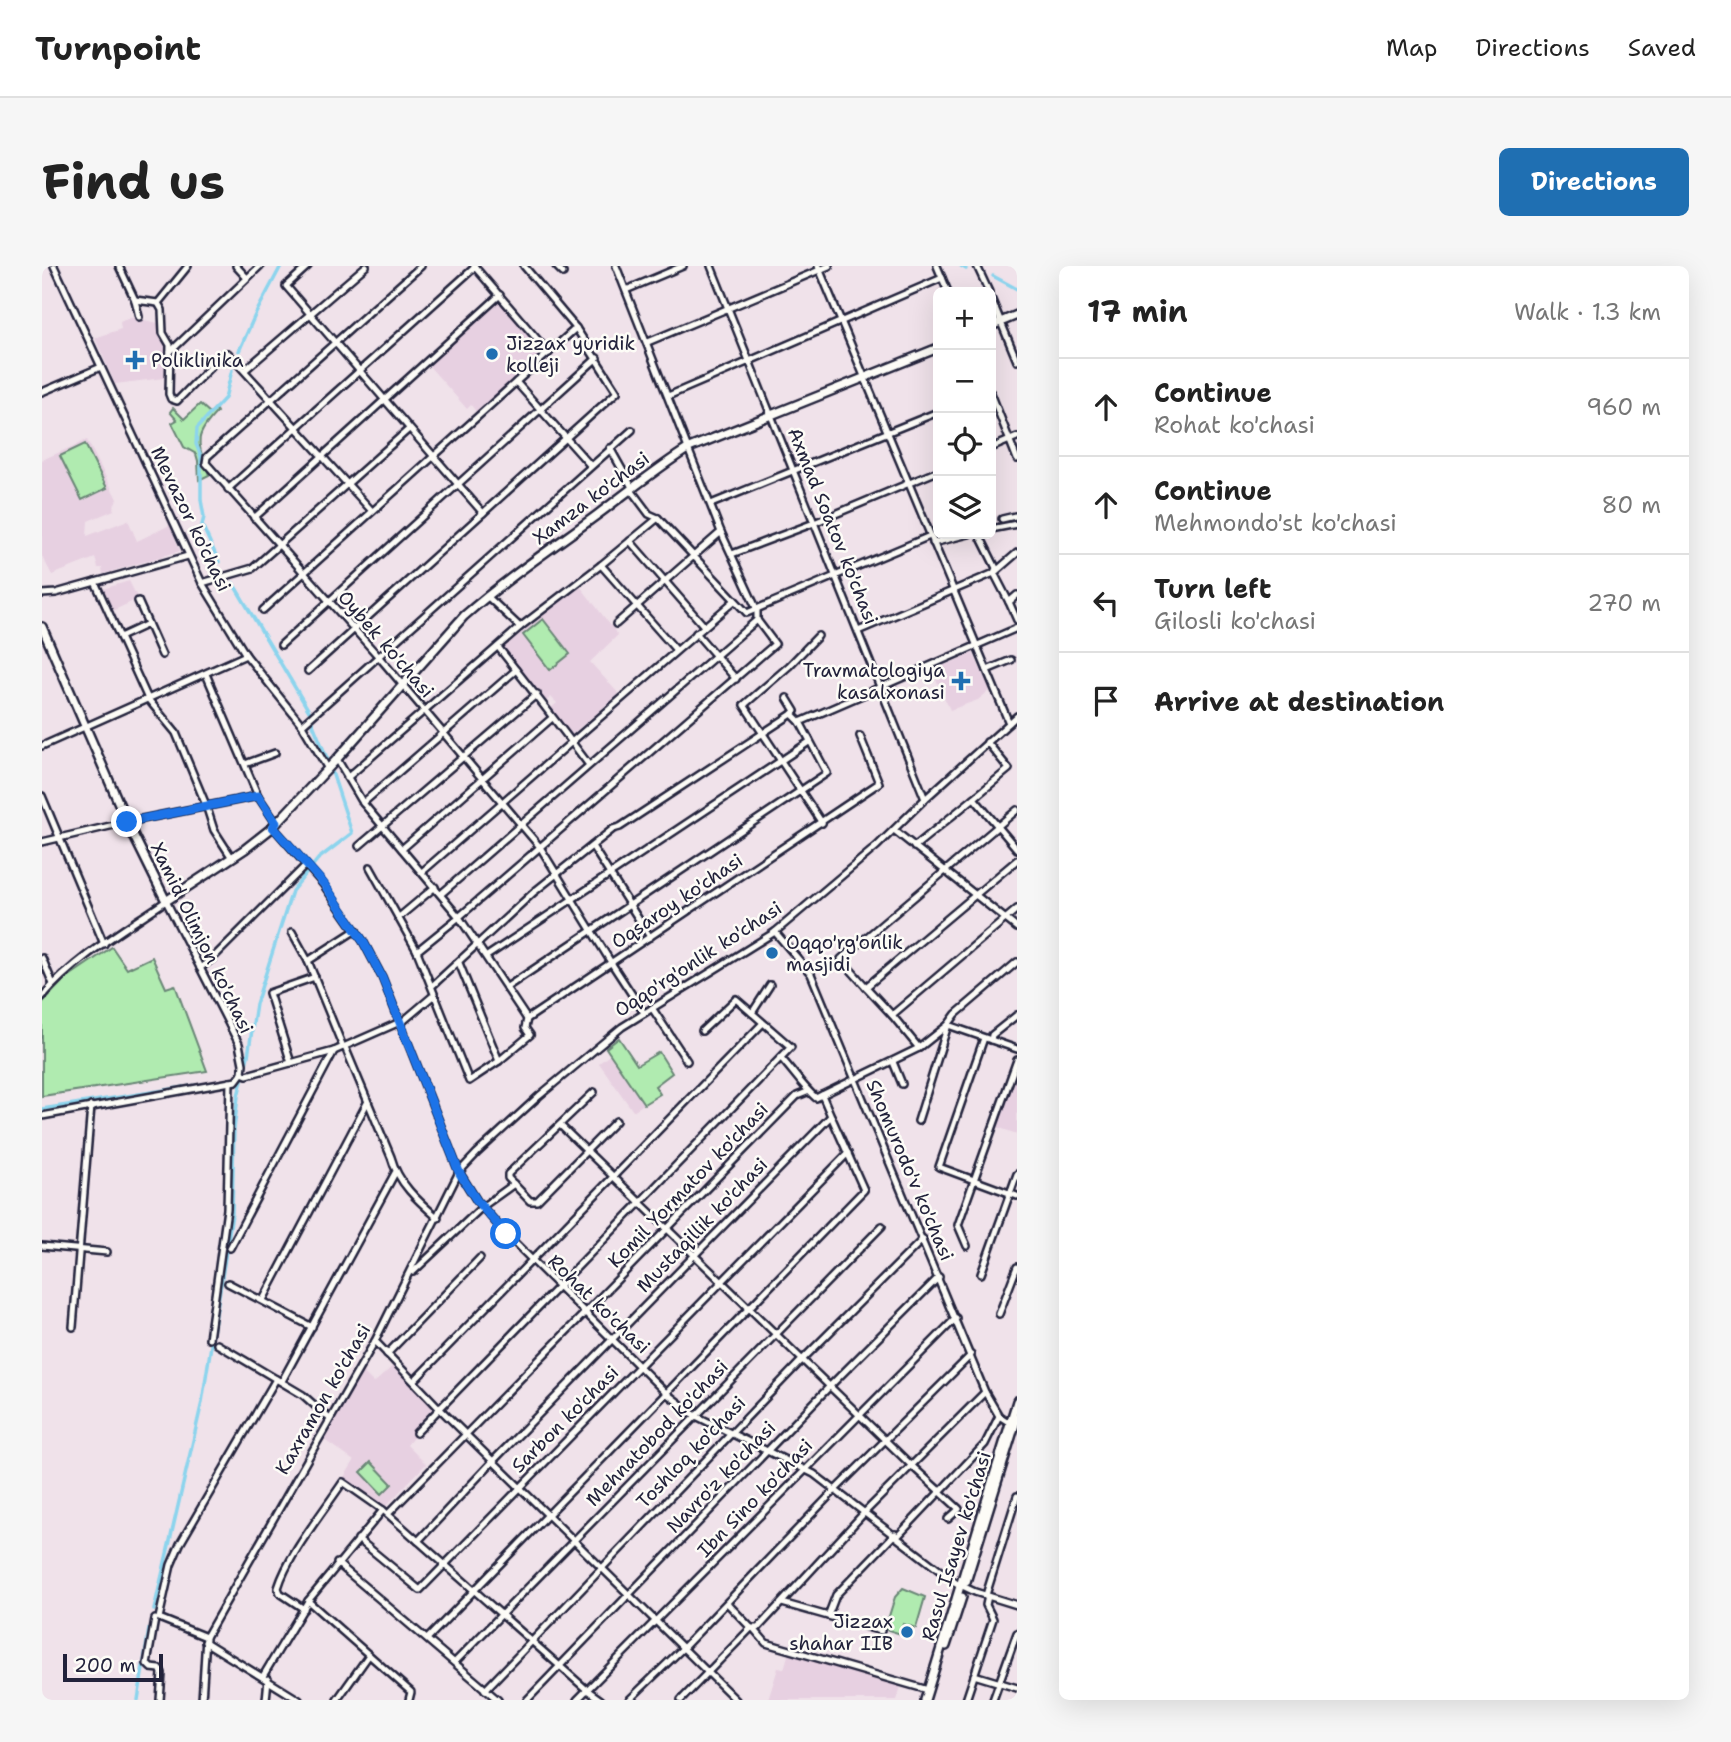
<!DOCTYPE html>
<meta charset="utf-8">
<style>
:root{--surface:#fff;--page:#f6f6f6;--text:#222;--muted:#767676;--line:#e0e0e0;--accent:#1f6fb2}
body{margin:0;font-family:"Shantell Sans",sans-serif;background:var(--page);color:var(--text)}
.controls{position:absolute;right:21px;top:21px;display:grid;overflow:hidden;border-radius:10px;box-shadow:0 7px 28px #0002}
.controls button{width:63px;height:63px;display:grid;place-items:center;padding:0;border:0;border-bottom:2px solid var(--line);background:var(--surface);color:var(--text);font:35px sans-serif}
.scale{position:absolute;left:21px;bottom:18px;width:100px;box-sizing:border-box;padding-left:7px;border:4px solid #22223b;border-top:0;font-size:19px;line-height:24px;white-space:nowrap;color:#22223b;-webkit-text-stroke:5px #fdfcf7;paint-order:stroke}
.stop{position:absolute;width:21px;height:21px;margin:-16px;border:5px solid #1a73e8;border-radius:50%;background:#fff}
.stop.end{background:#1a73e8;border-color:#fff;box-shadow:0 2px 7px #0008}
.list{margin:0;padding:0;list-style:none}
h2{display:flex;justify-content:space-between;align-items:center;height:91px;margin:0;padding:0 28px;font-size:30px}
h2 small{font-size:23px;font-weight:400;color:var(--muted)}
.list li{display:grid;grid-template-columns:46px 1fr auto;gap:21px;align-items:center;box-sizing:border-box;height:98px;padding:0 28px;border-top:2px solid var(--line)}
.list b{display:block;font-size:26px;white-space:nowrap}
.list p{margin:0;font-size:23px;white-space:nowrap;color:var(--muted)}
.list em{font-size:23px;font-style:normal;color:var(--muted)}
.icon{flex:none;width:38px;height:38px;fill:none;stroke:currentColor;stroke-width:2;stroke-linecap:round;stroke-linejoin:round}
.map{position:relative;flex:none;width:975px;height:1434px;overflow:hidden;border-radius:10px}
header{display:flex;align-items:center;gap:42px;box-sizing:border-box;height:98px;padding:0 35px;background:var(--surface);border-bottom:2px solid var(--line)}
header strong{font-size:33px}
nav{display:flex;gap:38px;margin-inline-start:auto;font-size:24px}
.intro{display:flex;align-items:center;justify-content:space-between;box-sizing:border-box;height:168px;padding:0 42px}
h1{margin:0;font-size:49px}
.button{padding:18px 32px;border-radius:10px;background:var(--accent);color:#fff;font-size:24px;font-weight:700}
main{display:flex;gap:42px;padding:0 42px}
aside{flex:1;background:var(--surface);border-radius:10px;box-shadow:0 7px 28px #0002}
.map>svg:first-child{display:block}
.built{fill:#e7d0e1}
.green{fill:#b0ebb0;stroke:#698676;stroke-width:2}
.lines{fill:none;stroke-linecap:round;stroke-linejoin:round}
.canal{stroke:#8cd4ed;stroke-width:3.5}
.minor-casing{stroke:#22223b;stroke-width:10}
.major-casing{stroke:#22223b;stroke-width:12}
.minor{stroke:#fdfcf7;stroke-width:5}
.major{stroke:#fdfcf7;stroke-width:7}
.route{stroke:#1a73e8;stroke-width:9}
.poi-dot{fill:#1f6fb2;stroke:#fdfcf7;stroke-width:2.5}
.labels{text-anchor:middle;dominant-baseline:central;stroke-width:5;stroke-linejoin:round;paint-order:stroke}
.poi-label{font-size:19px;fill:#22223b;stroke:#fdfcf7;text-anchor:start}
.street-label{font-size:19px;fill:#22223b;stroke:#fdfcf7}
</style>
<header>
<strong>Turnpoint</strong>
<nav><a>Map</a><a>Directions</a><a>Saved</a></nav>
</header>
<div class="intro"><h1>Find us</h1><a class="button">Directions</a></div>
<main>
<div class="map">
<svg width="975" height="1434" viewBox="0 0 975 1434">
<rect width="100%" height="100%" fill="#f0e2ea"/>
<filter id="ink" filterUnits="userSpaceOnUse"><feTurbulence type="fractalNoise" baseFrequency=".0143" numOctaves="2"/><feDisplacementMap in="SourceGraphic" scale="14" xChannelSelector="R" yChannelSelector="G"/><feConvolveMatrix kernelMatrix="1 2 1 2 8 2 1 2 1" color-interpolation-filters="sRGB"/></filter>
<g filter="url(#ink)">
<g class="built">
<path d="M 456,31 L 502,87 L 435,147 L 429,139 L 425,143 L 387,100 Z"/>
<path d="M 88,51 L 116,57 L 124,76 L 122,112 L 73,118 L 53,72 L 79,63 L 78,56 Z"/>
<path d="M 45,174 L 75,233 L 71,242 L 72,244 L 46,255 L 45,270 L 86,254 L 95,275 L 128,259 L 138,285 L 61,308 L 60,302 L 56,302 L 53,292 L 10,309 L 0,290 L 0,194 Z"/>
<path d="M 87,315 L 96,333 L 70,345 L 61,323 Z"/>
<path d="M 538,320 L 576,369 L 548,396 L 577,428 L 528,470 L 507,444 L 515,437 L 509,431 L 503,436 L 459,383 Z"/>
<path d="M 931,387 L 948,424 L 936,434 L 908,444 L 890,405 Z"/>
<path d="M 569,788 L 602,838 L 591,845 L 557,797 Z"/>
<path d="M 975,805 L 975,868 L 955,861 Z"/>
<path d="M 352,1099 L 394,1143 L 371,1165 L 374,1168 L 365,1179 L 384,1198 L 343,1241 L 301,1213 L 312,1195 L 281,1173 L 320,1105 L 332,1117 Z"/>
<path d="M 747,1386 L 859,1420 L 855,1434 L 726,1434 L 736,1402 L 742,1403 Z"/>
</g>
<g class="green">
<path d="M 158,138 L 168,147 L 173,142 L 175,146 C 150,172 156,177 167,209 L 157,214 L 156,195 L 154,188 L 142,181 L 130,157 L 135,154 L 128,146 L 131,142 L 142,153 Z"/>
<path d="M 43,178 L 65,222 L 40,234 L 18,190 Z"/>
<path d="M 501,353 L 528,388 L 508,404 L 481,369 Z"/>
<path d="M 70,681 L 85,703 L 110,691 L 124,722 L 133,719 L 165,805 L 0,830 L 0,737 L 23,713 Z"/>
<path d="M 577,772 L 595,799 L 617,786 L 630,807 L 613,820 L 618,828 L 602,838 L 564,782 Z"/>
<path d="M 329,1196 L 350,1218 L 340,1228 L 319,1206 Z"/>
<path d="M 861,1322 L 883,1331 L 874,1362 L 861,1358 L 859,1368 L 843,1363 L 853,1331 Z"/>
</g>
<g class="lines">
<g class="canal">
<path d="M 919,0 L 924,3"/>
<path d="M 951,10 L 975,23"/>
<path d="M 197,85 L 213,49 L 239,0"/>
<path d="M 177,296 L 160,259 L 162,251 L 159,234 L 159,190 L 154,178 L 155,162 L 183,132 L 190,104"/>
<path d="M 191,317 L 267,445"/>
<path d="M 270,456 L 287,497"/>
<path d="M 0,843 L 188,814"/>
<path d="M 112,1344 L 160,1136 L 190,948 L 192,863 L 196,830 L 206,790 L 214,738 L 250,625 L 276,593 L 310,567 L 289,503"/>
<path d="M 96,1434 L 107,1363"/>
</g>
<g class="minor-casing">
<g id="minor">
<path d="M 12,0 L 160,317 L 204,389 L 260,459 L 286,503"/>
<path d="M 77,0 L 93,34 L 97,51"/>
<path d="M 194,0 L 205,12"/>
<path d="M 266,0 L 244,20 L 441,247"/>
<path d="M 379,0 L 165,191 L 164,197 L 337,391 L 498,581 L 570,698 L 602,747"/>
<path d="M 432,0 L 507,87"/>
<path d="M 514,0 L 521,7"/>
<path d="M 669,0 L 883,533"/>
<path d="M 776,0 L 967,457"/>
<path d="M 895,0 L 906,26"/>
<path d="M 935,0 L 947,26"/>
<path d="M 584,24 L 641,0"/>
<path d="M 949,32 L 975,95"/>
<path d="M 93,34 L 116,37 L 146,0"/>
<path d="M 116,37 L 120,44 L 121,67 L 128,79 L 127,128 L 129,133 L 135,135 L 182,87 L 186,87 L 330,245"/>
<path d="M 606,76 L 787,0"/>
<path d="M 128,86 L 218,0"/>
<path d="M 203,104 L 324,0"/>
<path d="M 474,116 L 548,199"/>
<path d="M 0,126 L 59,101"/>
<path d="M 949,127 L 975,193"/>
<path d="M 626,130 L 900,12"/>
<path d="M 568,182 L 591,223"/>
<path d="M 949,182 L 975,171"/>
<path d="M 186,223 L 433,1"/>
<path d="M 589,224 L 607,248 L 616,252 L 705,347 L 888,270"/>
<path d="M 669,238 L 896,146"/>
<path d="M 212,252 L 458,29"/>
<path d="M 960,253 L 973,250"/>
<path d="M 949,263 L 975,258"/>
<path d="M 937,268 L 954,302 L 952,307 L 967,336 L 975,329"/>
<path d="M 588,275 L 662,360"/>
<path d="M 891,277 L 927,268"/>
<path d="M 690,288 L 772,257 L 896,205"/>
<path d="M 559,299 L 634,384"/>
<path d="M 53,316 L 106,433 L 134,467 L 164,539 L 172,564 L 190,592"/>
<path d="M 160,317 L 211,302 L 367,163"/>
<path d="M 0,328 L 14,327 L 146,290"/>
<path d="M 445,330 L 478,361"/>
<path d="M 96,335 L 120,389"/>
<path d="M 967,336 L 975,354"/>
<path d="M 221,344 L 534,62"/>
<path d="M 574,358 L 679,266"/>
<path d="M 816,365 L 952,307 L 975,287"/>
<path d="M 654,367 L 694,413"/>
<path d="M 776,370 L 747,400 L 702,439 L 780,557"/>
<path d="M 78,371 L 106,358"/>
<path d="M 239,379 L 555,92"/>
<path d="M 456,381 C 487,420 517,459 547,499"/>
<path d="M 945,404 L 969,394"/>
<path d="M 266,405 L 575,126 L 534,62 L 482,0"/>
<path d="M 164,408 L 216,530 L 234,557"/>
<path d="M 745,432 L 753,445 L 750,448"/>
<path d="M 758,456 L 975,362"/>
<path d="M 260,459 L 590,164"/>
<path d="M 945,476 L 967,503 L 932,532 L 975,583"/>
<path d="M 0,480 L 204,389"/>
<path d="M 295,493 L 321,537 L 417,651 L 485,753"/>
<path d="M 203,498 L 233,487"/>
<path d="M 305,512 L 478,361 L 559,299 L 616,252"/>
<path d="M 0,530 L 62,678"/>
<path d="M 321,537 L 474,404"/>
<path d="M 975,544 L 799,693 L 824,721 L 975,594"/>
<path d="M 231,561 L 281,618 L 321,675 L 340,711 L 417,906 L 435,935 L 464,968 L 624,1127 L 654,1150 L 772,1208 L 914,1317 L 933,1326 L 975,1339"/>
<path d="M 852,564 L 975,662"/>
<path d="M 0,576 L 85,556 L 216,530"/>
<path d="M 317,580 L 495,428"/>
<path d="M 550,580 L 608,671"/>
<path d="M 872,581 L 932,532"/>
<path d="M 360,583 L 510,452"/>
<path d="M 328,601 L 375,685 L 427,815 L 457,795 L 488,769 L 483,762 L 485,753 L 837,517 L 818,470"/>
<path d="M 380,606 L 692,335"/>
<path d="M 399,628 L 715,354 L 715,344 L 679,266 L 574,0"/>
<path d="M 356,652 L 393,621"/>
<path d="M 250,666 L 266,695 L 314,664"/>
<path d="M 733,666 L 769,708 L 943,1126 L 957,1150 L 968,1157"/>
<path d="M 375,685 L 417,651 L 733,378 L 715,354"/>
<path d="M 445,690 L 767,476"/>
<path d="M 0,692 L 11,718"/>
<path d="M 266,695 L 301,781"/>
<path d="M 417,697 L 457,795"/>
<path d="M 158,702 L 170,693 L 264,599"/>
<path d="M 390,720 L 492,626 L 571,563 L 578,561 L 750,448"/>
<path d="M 465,721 L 785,507 L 758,456 L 750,448"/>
<path d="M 824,721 L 850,749 L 975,643"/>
<path d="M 0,731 C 34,691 82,664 124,635 L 197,778 L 201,798 L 200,807"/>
<path d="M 610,742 L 645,795"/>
<path d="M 710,747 L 728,719"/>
<path d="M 850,749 L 877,782 L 906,759"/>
<path d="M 359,757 L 392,729"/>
<path d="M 906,759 L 975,783"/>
<path d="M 942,772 L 897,901 L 975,930"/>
<path d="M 949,774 L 950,769 L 975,749"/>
<path d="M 303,781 L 349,891 C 356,917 375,934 396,952"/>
<path d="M 739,792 C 751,805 761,821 774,832 L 780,829"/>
<path d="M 851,796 L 860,818"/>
<path d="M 249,797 L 227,727 L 273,711"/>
<path d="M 200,807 L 205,809 L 292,785 L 358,756"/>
<path d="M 552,826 L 466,908 L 466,912 L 488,935 L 495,935 L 574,855"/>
<path d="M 0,850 L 194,815 L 200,807"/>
<path d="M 876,855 L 906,759 L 914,748 L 975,696"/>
<path d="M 518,859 L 870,1200 L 917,1243 L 906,1253"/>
<path d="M 0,980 L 65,986"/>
<path d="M 925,980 L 916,959 L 975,794"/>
<path d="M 188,982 L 292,785"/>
<path d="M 371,1006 L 440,941 L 472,918"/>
<path d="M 939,1008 L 975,908"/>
<path d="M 186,1017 L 270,1061"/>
<path d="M 221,1034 L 325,837"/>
<path d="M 957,1048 L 975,1001"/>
<path d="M 31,1061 L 49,840"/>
<path d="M 167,1073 L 185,943 L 188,816"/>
<path d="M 333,1075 L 398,1143 L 694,1434"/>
<path d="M 175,1078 L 261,1129 L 288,1153"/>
<path d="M 345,1088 L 438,992"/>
<path d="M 240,1115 L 353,907"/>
<path d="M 372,1115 L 721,757"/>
<path d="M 374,1167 L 749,781 L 694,733 L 660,765"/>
<path d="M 346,1248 L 755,830 L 765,826"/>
<path d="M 855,1271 L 943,1178 L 957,1150"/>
<path d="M 316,1273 L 378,1324 L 806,887"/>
<path d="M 376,1275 L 451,1195 L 789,850 L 780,829 L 877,782"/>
<path d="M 295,1297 L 456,1434"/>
<path d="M 944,1329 L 975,1230"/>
<path d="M 266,1335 L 369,1426 L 367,1434"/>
<path d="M 685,1337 L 709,1362"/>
<path d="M 740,1337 L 839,1365"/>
<path d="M 262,1343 L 238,1327 L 236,1322 C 246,1289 281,1246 301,1216 L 341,1244 L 545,1424 L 559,1434"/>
<path d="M 786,1350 L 794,1329 L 853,1268"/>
<path d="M 113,1353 L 105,1398 L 109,1402 L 118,1403 L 120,1407 L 118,1434"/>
<path d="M 712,1363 L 724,1377 L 886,1424"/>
<path d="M 164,1371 L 117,1352 L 129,1299 L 138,1278 L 234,1113"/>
<path d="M 385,1373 L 822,924 L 789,850"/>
<path d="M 163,1376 L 257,1434"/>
<path d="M 413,1396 L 840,960"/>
<path d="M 932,1409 L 975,1422"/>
<path d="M 221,1410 L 266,1335 L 341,1244"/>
<path d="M 443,1424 L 760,1094 L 881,973"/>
<path d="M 160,1434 L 164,1371 L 333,1075 L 417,906 L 435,887 L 497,830 L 580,761 L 733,666 L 835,580 L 883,533 L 975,450"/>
<path d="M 224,1434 L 226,1413"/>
<path d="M 295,1434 L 327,1389"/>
<path d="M 485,1434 L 788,1120 L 897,1011"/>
<path d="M 535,1434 L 914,1052"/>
<path d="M 587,1434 L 642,1381 L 793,1224 L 929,1089"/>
<path d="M 639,1434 L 709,1362 L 716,1362 L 823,1246 L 943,1126"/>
<path d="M 924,1434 L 951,1353 L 944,1339 L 946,1330"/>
<path d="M 951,1434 L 975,1367"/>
</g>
</g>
<g class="major-casing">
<g id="major">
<path d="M 949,60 L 975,49"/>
<path d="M 0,361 L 85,556 L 124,635 L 203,583 L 231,561 L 295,493 L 422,350 C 464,313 510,282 555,249 C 586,226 615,202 647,182 L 896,82"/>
<path d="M 924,1316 L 975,1152"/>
<path d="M 904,1380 L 920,1331"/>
<path d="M 883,1434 L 975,1135"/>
</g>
</g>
<use href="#minor" class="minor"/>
<use href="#major" class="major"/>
</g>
</g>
<g class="lines" filter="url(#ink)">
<path class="route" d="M 85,556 L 216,530 L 234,557 L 231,561 L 282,618 L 321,675 L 340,711 L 417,906 L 435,935 L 464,968"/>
</g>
<g class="poi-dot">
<circle cx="450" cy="88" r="7"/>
<path d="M89.5 83.5h7v7h7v7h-7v7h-7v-7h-7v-7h7z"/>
<path d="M915.5 404.5h7v7h7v7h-7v7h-7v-7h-7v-7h7z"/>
<circle cx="730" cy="687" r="7"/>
<circle cx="865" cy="1366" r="7"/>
</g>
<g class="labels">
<g class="poi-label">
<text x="464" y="77">Jizzax yuridik<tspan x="464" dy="22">kolleji</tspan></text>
<text x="109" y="94">Poliklinika</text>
<text x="903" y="404" text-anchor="end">Travmatologiya<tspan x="903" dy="22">kasalxonasi</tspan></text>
<text x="744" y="676">Oqqo'rg'onlik<tspan x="744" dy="22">masjidi</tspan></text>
<text x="851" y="1355" text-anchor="end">Jizzax<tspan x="851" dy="22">shahar IIB</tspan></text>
</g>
<g class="street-label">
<text transform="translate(549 232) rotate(-37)">Xamza ko'chasi</text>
<text transform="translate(149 253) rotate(64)">Mevazor ko'chasi</text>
<text transform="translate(791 260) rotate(68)">Axmad Soatov ko'chasi</text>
<text transform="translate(344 378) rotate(49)">Oybek ko'chasi</text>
<text transform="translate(635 635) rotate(-34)">Oqsaroy ko'chasi</text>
<text transform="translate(160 672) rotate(64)">Xamid Olimjon ko'chasi</text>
<text transform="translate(656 693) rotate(-33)">Oqqo'rg'onlik ko'chasi</text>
<text transform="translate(868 904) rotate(67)">Shomurodo'v ko'chasi</text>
<text transform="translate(646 919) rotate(-46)">Komil Yormatov ko'chasi</text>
<text transform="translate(660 959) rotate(-46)">Mustaqillik ko'chasi</text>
<text transform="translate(557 1038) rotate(44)">Rohat ko'chasi</text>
<text transform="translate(281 1133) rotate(-60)">Kaxramon ko'chasi</text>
<text transform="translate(523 1153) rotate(-45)">Sarbon ko'chasi</text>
<text transform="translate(615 1167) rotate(-46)">Mehnatobod ko'chasi</text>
<text transform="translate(649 1186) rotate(-46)">Toshloq ko'chasi</text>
<text transform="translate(679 1211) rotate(-46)">Navro'z ko'chasi</text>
<text transform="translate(713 1232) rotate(-46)">Ibn Sino ko'chasi</text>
<text transform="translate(914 1280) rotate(-73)">Rasul Isayev ko'chasi</text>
</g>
</g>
</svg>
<div class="controls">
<button>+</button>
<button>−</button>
<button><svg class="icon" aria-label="locate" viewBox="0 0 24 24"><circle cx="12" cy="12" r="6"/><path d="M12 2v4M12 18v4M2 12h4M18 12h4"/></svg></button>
<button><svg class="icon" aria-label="layers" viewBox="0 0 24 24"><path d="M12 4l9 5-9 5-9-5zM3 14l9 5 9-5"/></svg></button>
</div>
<div class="scale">200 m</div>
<div class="stop" style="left:464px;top:968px"></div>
<div class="stop end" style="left:85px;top:556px"></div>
</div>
<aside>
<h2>17 min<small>Walk · 1.3 km</small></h2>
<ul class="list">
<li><svg class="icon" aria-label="ahead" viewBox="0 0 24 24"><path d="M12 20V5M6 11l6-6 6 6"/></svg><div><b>Continue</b><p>Rohat ko'chasi</p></div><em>960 m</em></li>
<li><svg class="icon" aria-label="ahead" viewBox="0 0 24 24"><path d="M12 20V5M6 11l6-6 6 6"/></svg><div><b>Continue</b><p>Mehmondo'st ko'chasi</p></div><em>80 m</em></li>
<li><svg class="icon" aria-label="left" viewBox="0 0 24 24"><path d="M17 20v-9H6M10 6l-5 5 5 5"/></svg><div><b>Turn left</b><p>Gilosli ko'chasi</p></div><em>270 m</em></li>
<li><svg class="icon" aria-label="arrive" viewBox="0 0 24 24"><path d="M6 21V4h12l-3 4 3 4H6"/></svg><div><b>Arrive at destination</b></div></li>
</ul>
</aside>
</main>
